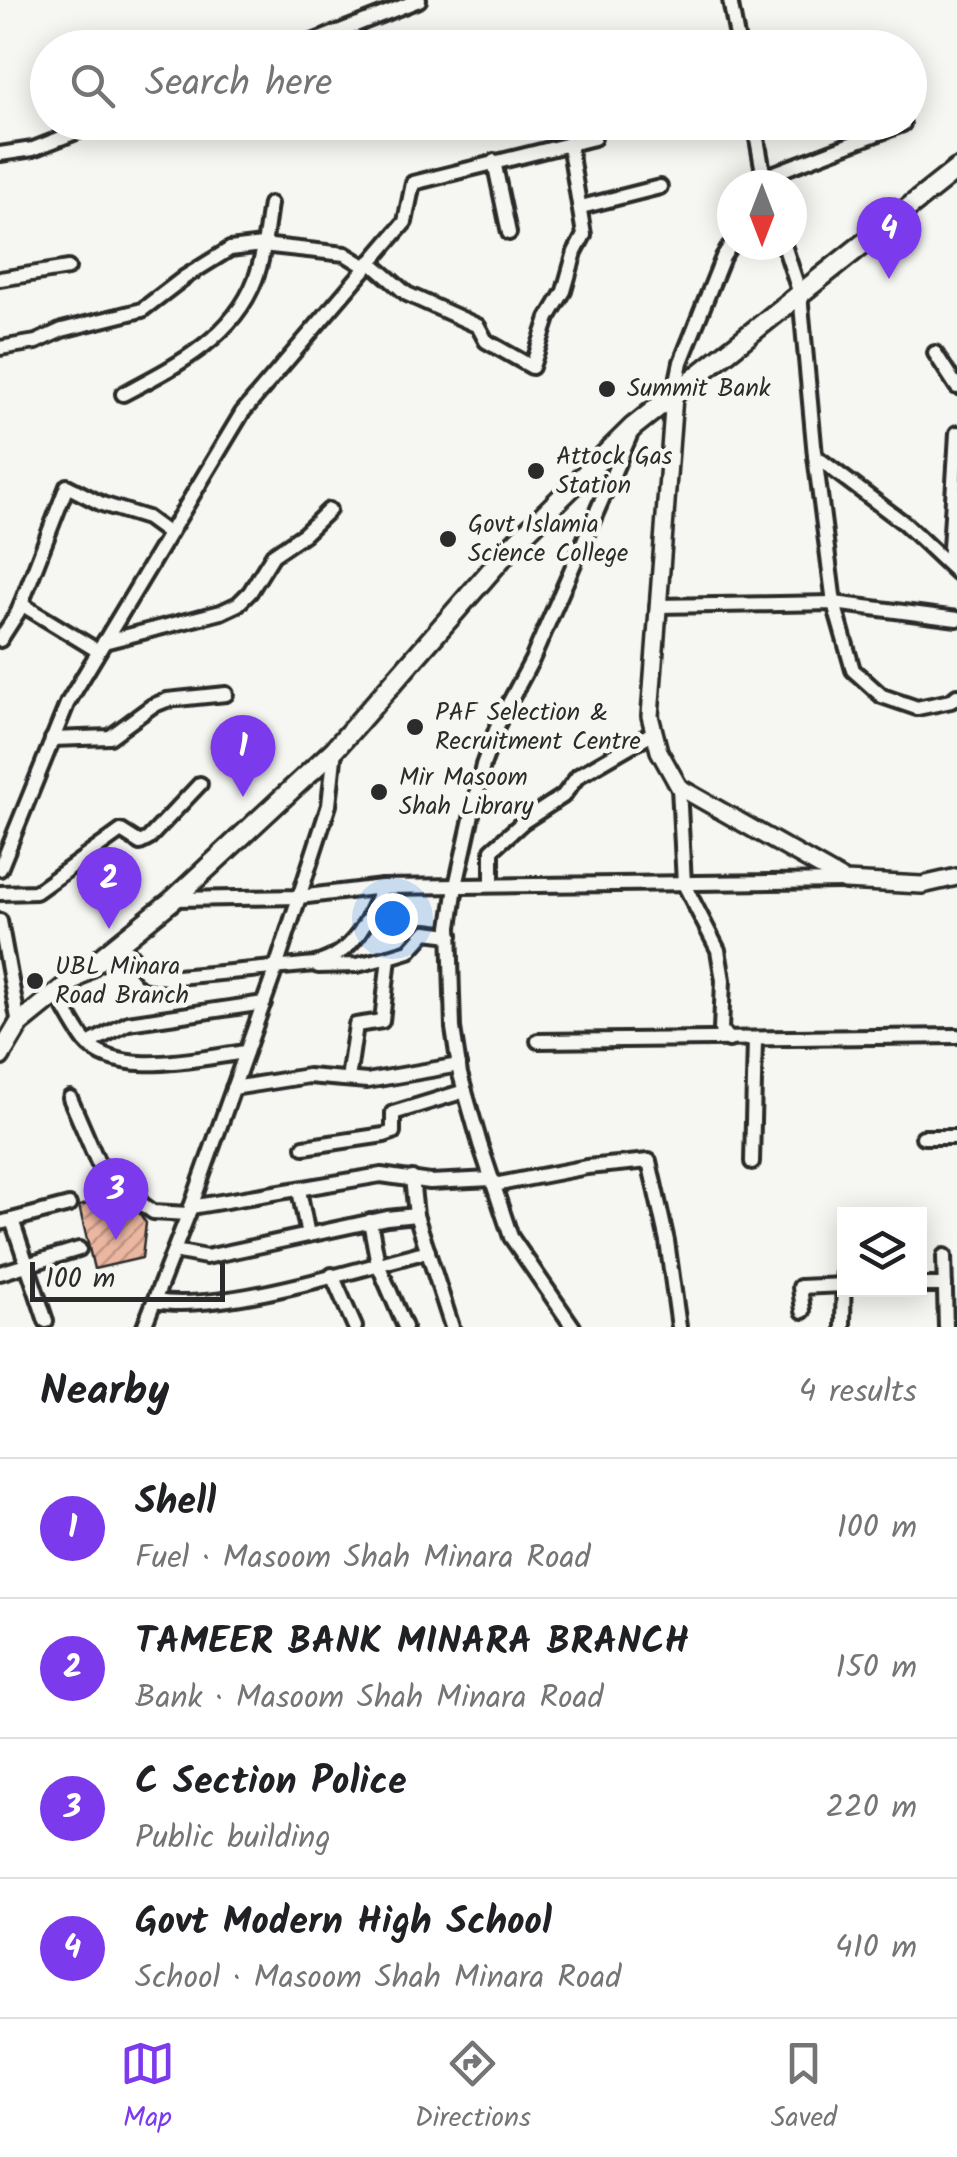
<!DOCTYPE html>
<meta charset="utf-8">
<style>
:root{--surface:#fff;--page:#f6f6f6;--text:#202124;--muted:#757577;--line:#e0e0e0;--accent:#7c3aed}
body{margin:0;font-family:Kalam,sans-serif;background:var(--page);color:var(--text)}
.controls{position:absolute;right:30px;bottom:30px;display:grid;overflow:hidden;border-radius:0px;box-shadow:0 5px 25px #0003}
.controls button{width:90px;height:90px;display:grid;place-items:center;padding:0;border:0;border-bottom:2px solid var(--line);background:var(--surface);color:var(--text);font:50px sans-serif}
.compass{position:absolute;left:717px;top:170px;width:90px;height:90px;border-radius:50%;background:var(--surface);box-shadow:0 5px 25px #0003;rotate:180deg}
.scale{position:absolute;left:30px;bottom:25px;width:195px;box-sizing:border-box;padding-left:10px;border:5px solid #2b2b2b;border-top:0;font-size:28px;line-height:35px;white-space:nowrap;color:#2b2b2b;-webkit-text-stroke:8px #f6f6f2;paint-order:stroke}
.you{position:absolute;left:392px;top:918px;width:35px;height:35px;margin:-25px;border:8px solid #fff;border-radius:50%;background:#1a73e8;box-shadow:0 0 0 15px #1a73e833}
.badge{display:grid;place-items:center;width:65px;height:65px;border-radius:50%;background:var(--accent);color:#fff;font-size:32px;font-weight:700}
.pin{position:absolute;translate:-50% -82px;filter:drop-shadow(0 2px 5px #0008)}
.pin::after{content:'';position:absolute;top:52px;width:35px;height:30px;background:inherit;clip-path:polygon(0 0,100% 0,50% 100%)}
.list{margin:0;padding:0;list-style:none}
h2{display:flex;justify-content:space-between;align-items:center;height:130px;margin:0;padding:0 40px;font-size:42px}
h2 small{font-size:32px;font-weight:400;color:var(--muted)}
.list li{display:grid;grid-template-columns:65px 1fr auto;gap:30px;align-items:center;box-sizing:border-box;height:140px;padding:0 40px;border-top:2px solid var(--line)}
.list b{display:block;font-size:38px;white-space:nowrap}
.list p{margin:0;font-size:32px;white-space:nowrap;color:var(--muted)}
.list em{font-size:32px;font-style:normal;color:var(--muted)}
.icon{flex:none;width:55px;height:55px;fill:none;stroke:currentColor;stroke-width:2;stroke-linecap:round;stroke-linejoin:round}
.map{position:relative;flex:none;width:957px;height:1327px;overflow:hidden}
.search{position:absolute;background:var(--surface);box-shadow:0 5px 25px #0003;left:30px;right:30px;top:30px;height:110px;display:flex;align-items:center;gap:25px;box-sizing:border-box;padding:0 35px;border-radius:55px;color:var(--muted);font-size:38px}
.sheet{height:690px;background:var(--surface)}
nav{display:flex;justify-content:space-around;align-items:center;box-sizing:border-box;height:140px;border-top:2px solid var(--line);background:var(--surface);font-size:28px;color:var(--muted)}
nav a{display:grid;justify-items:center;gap:5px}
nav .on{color:var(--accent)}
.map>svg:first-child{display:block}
.building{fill:url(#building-hatch);stroke:#2b2b2b;stroke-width:2.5}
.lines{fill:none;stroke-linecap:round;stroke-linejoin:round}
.minor-casing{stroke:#2b2b2b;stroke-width:20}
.tertiary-casing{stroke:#2b2b2b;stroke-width:22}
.secondary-casing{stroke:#2b2b2b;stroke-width:25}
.minor{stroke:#f6f6f2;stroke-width:12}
.tertiary{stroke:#f6f6f2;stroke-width:15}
.secondary{stroke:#f6f6f2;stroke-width:18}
.poi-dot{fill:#2b2b2b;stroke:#f6f6f2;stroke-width:4}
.labels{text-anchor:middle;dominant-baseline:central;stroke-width:9;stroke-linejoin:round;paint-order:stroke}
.poi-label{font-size:25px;fill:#2b2b2b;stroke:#f6f6f2;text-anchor:start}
</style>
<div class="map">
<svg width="957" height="1327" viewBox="0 0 957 1327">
<defs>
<pattern id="building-hatch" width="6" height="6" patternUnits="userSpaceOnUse" patternTransform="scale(2.5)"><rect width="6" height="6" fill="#ecb7a0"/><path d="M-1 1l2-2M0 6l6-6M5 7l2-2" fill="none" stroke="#bf9583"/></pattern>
</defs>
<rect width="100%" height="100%" fill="#f6f6f2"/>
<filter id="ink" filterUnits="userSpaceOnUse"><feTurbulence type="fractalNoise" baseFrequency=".01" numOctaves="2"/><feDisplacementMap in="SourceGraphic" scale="20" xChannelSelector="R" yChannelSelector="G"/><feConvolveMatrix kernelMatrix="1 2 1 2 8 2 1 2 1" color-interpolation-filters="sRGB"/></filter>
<g filter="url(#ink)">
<path class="building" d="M 127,1194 L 146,1223 L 142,1258 L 94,1269 L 79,1206 Z"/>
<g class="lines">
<g class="minor-casing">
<g id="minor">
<path d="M 730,0 L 739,48"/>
<path d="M 297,48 L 419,0"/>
<path d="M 754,122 L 765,183"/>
<path d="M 0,154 L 33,149 L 102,122"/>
<path d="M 494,161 L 509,233"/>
<path d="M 764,177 L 903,124"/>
<path d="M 581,207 L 660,187"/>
<path d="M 784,245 L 800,294 L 815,456 L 834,603 L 853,670 L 882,696 L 917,708 L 951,701 L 957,696"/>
<path d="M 370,262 L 407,294 L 478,326 L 486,341 L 532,367 L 548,318 L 564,291 L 575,252 L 584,235 L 569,143"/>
<path d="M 0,279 L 68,268"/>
<path d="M 0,348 L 36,342 L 62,330 L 142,310 L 185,277 L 230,249 L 262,245 L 345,254 L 366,267"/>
<path d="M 935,353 L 957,387"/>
<path d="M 123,394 C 174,367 233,338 255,280 C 264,257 266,229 270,204"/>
<path d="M 674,395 L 681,362 L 723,257 L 732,243"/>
<path d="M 815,456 L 904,523 L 957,573"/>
<path d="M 949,565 L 957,433"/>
<path d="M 21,604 L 98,651"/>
<path d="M 657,606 L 834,603 L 957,619"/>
<path d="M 0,640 L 18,612 L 67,486 L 102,504 L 147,518 L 169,534"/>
<path d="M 104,642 L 221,612 L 238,604 L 250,592 L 273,555 L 304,534 L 329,510"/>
<path d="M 52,739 L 110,737 L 152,706 L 167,700 L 226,694"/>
<path d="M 679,787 L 684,884 L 718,950 L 723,980 L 721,1030 L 729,1040"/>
<path d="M 0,869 L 67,704 L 242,413 L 405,222 L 413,183 L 594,138 L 594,122"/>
<path d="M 492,885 L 492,850 L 523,822 L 563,796 L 578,776 L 654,732"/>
<path d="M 0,893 L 36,892 L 121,831 L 140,843 L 148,839 L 200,784"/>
<path d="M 174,899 L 299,897 L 382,887 L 843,881"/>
<path d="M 0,921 L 19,1024"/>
<path d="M 119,942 L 148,975 L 167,978 L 315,964 C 354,954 368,921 382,887"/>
<path d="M 318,966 L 357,965 L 389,957"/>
<path d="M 56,993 C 66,1009 74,1027 85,1041 C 117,1080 203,1057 246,1052"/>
<path d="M 538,1041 L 957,1036"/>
<path d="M 88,1044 L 128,1023 L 264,1003"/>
<path d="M 348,1079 L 356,1025 L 382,1021 L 389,957 L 409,951 L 426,932 L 451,935"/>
<path d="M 233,1088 L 308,1076 L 367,1081 L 459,1065"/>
<path d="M 70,1098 L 102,1172 L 128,1182 L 142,1204 L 153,1212 L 188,1214"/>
<path d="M 923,1137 L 957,1137"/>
<path d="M 304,1147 L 384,1135 L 393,1132 L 393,1113 L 465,1091"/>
<path d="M 752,1162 L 755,1040"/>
<path d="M 412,1178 L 416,1215 L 452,1327"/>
<path d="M 494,1185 L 587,1167 L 649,1161 L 667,1241 L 679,1327"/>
<path d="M 299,1190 L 308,1235"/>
<path d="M 191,1207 L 381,1175 L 430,1182 L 492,1179"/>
<path d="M 12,1220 L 46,1321"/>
<path d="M 370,1221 L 378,1264 L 405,1327"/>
<path d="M 0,1223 L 69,1205"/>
<path d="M 174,1251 L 206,1257 L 387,1218 L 416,1215"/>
<path d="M 944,1256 L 946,1327"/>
<path d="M 0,1273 L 79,1249"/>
<path d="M 332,1275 L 355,1327"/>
<path d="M 920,1285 L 945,1285"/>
<path d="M 155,1301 C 222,1313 358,1269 428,1251"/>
<path d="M 803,1311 L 800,1287 L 844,1285"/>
<path d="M 144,1327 L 191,1207 L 276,968 L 329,805 L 335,749"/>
<path d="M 573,1327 L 511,1237 L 480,1144 L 460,1074 L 453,1028 L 450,927 L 456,886 L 483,765 L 499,722 L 532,660 L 631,433"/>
<path d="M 843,1327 L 844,1256"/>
</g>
</g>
<g class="tertiary-casing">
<path id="tertiary" d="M 674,396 L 650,716 L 659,751 L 679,787 L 845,881 L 922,885 L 957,877"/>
</g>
<g class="secondary-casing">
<path id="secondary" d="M 0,1056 L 19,1024 L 174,899 L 335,749 L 515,543 L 633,427 L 957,169"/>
</g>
<use href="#minor" class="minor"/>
<use href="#tertiary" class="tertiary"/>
<use href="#secondary" class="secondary"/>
</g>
</g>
<g class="poi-dot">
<circle cx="607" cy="389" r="10"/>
<circle cx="536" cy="471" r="10"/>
<circle cx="448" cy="539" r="10"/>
<circle cx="415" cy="727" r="10"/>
<circle cx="379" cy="792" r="10"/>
<circle cx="35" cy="981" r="10"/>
</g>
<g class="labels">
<g class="poi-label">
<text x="627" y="389">Summit Bank</text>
<text x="556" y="457">Attock Gas<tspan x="556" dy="29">Station</tspan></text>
<text x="468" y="525">Govt Islamia<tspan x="468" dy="29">Science College</tspan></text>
<text x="435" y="713">PAF Selection &amp;<tspan x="435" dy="29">Recruitment Centre</tspan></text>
<text x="399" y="778">Mir Masoom<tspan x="399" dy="29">Shah Library</tspan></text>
<text x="55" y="967">UBL Minara<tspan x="55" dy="29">Road Branch</tspan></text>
</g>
</g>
</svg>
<div class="controls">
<button><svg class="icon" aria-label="layers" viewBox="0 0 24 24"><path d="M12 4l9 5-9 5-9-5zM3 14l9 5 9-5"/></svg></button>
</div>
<svg class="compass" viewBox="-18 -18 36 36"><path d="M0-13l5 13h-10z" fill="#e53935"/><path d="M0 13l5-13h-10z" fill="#757577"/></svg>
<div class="scale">100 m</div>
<div class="you"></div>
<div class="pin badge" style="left:243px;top:797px">1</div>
<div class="pin badge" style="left:109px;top:929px">2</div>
<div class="pin badge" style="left:116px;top:1240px">3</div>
<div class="pin badge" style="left:889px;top:279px">4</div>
<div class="search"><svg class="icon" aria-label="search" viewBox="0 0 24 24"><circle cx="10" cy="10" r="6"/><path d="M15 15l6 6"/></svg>Search here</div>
</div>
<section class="sheet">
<h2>Nearby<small>4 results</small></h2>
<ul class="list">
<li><span class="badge">1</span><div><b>Shell</b><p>Fuel · Masoom Shah Minara Road</p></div><em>100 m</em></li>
<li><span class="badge">2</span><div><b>TAMEER BANK MINARA BRANCH</b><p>Bank · Masoom Shah Minara Road</p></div><em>150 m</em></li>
<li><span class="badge">3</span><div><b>C Section Police</b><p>Public building</p></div><em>220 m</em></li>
<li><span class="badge">4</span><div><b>Govt Modern High School</b><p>School · Masoom Shah Minara Road</p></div><em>410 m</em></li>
</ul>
</section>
<nav>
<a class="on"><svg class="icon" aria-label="map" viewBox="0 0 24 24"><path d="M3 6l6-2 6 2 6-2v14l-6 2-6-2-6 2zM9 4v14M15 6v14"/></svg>Map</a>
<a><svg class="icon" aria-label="directions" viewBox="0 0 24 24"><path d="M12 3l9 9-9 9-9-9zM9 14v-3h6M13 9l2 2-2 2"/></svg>Directions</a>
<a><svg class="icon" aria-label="saved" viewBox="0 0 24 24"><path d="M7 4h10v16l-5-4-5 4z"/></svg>Saved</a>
</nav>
